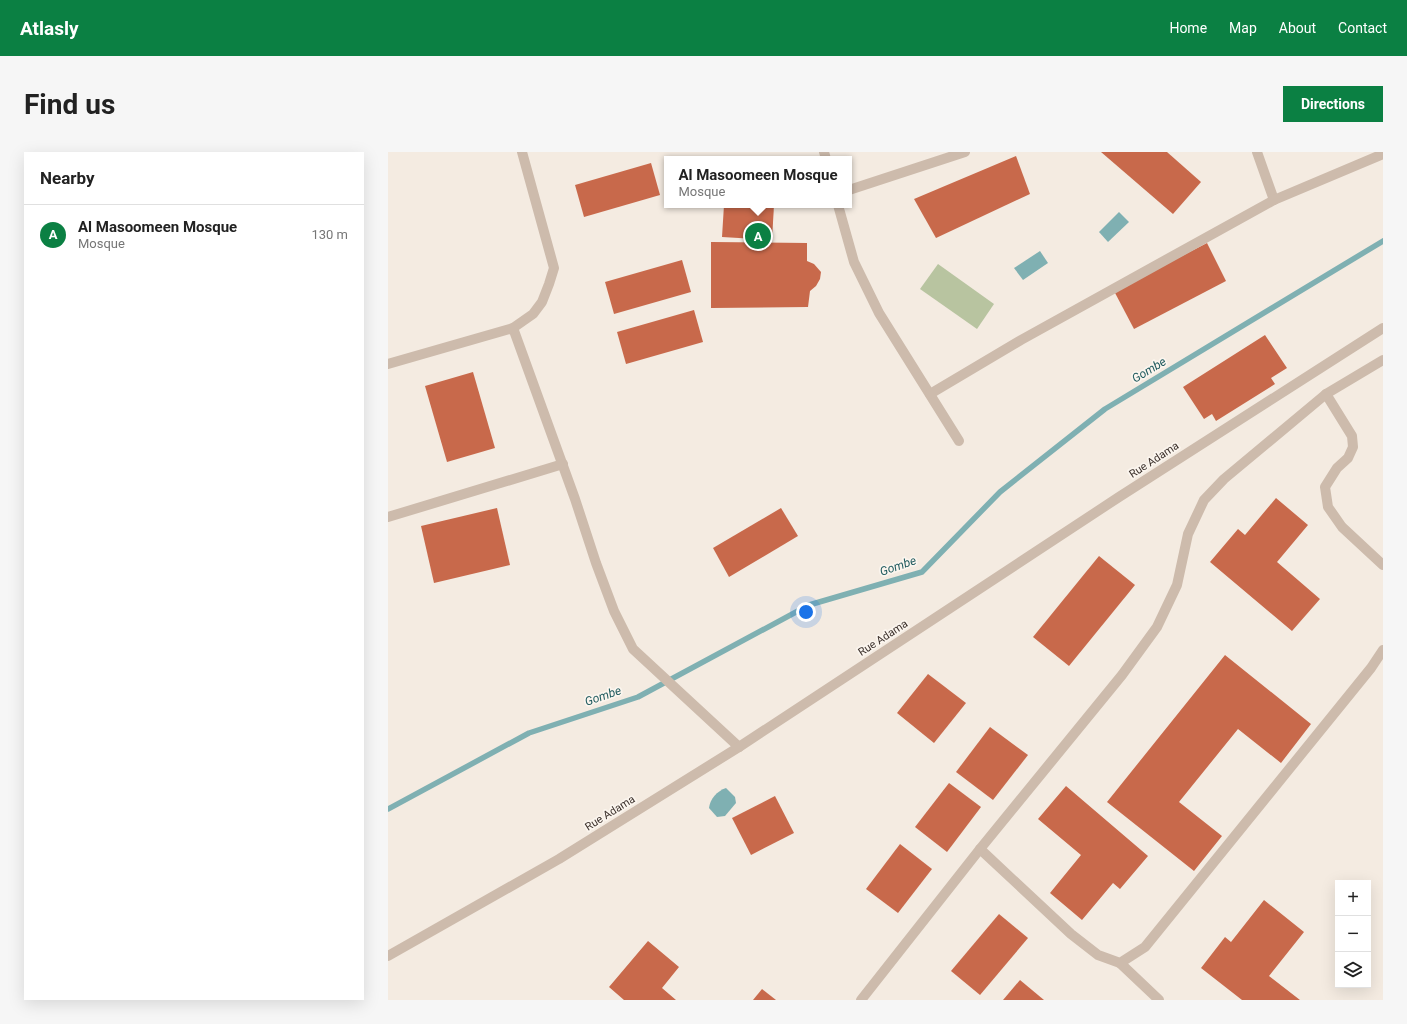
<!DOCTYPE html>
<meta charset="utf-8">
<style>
:root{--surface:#fff;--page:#f6f6f6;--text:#222;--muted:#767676;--line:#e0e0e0;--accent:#0b8043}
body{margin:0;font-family:Roboto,sans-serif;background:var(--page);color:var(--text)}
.controls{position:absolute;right:12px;bottom:12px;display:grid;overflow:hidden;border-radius:0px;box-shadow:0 4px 16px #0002}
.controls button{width:36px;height:36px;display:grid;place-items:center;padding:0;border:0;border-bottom:1px solid var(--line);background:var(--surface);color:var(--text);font:20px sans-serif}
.you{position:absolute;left:418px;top:460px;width:14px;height:14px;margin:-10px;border:3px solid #fff;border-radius:50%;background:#1a73e8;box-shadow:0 0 0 6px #1a73e833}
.badge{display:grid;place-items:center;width:26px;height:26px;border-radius:50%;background:var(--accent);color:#fff;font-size:13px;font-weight:700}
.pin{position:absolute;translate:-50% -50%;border:2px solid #fff;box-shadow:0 1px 4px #0006}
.popup{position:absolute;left:276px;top:4px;width:188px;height:52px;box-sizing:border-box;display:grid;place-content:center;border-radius:0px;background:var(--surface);filter:drop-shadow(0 1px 3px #0005);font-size:13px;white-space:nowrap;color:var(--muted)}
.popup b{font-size:15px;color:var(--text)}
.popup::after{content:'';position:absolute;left:50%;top:100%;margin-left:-8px;border:8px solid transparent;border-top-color:var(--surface)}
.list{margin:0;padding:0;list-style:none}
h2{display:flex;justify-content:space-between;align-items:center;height:52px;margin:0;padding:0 16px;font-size:17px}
h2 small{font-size:13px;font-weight:400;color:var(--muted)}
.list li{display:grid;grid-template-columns:26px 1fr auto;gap:12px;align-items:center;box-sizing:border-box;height:60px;padding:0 16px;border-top:1px solid var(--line)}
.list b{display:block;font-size:15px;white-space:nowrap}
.list p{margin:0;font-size:13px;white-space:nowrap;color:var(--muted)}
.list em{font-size:13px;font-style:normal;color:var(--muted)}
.icon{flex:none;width:22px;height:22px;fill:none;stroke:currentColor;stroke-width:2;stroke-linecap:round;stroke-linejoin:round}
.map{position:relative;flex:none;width:995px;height:848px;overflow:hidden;border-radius:0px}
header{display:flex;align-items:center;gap:24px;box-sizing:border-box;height:56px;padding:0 20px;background:var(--accent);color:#fff}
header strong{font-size:19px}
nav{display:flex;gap:22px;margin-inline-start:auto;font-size:14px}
.intro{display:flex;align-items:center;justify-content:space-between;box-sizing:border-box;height:96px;padding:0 24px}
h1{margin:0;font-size:28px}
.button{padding:10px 18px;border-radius:0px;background:var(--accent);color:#fff;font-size:14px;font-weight:700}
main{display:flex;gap:24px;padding:0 24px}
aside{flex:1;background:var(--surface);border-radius:0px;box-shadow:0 4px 16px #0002}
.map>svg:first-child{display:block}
.green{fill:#b8c4a0}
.water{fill:#7fb0b2}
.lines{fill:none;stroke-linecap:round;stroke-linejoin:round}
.stream{stroke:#7fb0b2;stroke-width:5.5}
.building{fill:#c8694b}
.minor{stroke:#cdbbac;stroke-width:10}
.labels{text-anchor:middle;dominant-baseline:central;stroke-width:3.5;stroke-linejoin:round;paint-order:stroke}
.street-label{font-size:11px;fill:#3b302b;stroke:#fbf5ee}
.water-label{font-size:12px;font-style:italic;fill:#1f5a5e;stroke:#fbf5ee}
</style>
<header>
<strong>Atlasly</strong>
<nav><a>Home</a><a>Map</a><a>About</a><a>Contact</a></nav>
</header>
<div class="intro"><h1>Find us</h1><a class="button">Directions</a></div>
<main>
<aside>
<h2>Nearby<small></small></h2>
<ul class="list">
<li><span class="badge">A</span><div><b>Al Masoomeen Mosque</b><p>Mosque</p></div><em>130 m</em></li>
</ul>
</aside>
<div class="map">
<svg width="995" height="848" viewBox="0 0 995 848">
<rect width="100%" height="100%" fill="#f4ebe1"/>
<path class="green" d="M 550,112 L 606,152 L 589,177 L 532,137 Z"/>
<g class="water">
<path d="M 731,60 L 741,70 L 720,90 L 711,80 Z"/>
<path d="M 652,99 L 660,111 L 635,128 L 626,116 Z"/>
<path d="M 338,636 L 347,645 L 348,651 L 337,664 L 329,665 L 321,656 C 322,647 329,639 338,636 Z"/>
</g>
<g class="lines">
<path class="stream" d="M 0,657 L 141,581 L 250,545 L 421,453 L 534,420 L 612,340 L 717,257 L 995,89"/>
</g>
<g class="building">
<path d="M 713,0 L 779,0 L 813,30 L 785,62 Z"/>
<path d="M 628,4 L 642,42 L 548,86 L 526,47 Z"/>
<path d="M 263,11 L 272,43 L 196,65 L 187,33 Z"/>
<path d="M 336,53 L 386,53 L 384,88 L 334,85 Z"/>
<path d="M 323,90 L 419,91 L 419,109 L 426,112 L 433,120 L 432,127 L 428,134 L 422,139 L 420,155 L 323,156 Z"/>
<path d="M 819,91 L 838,129 L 746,177 L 726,139 Z"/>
<path d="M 294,108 L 303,140 L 226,162 L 217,130 Z"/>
<path d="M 306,158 L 315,190 L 238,212 L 229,180 Z"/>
<path d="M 877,183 L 899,216 L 883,226 L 887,232 L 828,269 L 824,262 L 816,267 L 795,235 Z"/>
<path d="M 85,220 L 107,296 L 59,310 L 37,234 Z"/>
<path d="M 888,346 L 920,373 L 889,410 L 932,447 L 904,479 L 822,410 L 850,377 L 857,383 Z"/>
<path d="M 109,356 L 122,413 L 46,431 L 33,374 Z"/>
<path d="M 393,356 L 410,384 L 341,425 L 325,396 Z"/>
<path d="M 711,404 L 747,433 L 681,514 L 645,485 Z"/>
<path d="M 837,503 L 923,572 L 893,611 L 850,577 L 791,650 L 834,684 L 806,719 L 719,650 Z"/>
<path d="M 540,522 L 578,551 L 546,591 L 509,561 Z"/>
<path d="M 602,575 L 640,603 L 605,648 L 568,620 Z"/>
<path d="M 561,631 L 593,655 L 559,700 L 527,675 Z"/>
<path d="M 678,634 L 760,704 L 732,737 L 725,731 L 694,768 L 662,741 L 693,703 L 650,667 Z"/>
<path d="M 387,644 L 406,681 L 363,703 L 344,666 Z"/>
<path d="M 512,692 L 544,717 L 510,761 L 478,737 Z"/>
<path d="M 876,748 L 916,780 L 881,824 L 912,848 L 854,848 L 813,816 L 837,785 L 843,790 Z"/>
<path d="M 611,762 L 640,786 L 592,843 L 563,819 Z"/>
<path d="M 260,789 L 291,815 L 274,836 L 288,848 L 236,848 L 221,835 Z"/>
<path d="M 632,828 L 656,848 L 615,848 Z"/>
<path d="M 374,837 L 388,848 L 365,848 Z"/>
</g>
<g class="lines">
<g class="minor">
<path d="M 436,0 L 438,7"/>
<path d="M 869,0 L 886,48"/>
<path d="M 461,38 L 577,0"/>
<path d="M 450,53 L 466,110 L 491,161 L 571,289"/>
<path d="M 125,176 L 187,347 L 208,411 L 226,459 L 245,497 L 351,595"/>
<path d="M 0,212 L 125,176 L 145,162 L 154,150 L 161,132 L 166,116 L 134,0"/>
<path d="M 542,242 L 633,188 L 886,48 L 995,2"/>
<path d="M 938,242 L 964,284 L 965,295 L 960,306 L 949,316 L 937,335 L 940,355 L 954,375 L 995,413"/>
<path d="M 0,365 L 175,312"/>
<path d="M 592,697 L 683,782 L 710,803 L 732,811 L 757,795 L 983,516 L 995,498"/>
<path d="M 0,804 L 171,707 L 351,595 L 731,345 L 995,176"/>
<path d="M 732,811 L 771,848"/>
<path d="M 473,848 L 592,697 L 734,523 L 769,475 L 789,433 L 800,382 L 816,348 L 836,327 L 938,242 L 995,208"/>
</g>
</g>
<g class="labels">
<g class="street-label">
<text transform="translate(766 308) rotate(-33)">Rue Adama</text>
<text transform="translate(495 486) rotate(-33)">Rue Adama</text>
<text transform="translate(222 661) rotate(-32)">Rue Adama</text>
</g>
<g class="water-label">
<text transform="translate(761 218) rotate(-31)">Gombe</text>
<text transform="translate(510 414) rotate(-19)">Gombe</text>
<text transform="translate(215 544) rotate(-19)">Gombe</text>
</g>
</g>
</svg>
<div class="controls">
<button>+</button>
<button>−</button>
<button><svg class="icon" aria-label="layers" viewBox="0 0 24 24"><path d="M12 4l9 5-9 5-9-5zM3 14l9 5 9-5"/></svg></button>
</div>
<div class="you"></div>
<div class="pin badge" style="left:370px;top:84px">A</div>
<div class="popup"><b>Al Masoomeen Mosque</b>Mosque</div>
</div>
</main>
